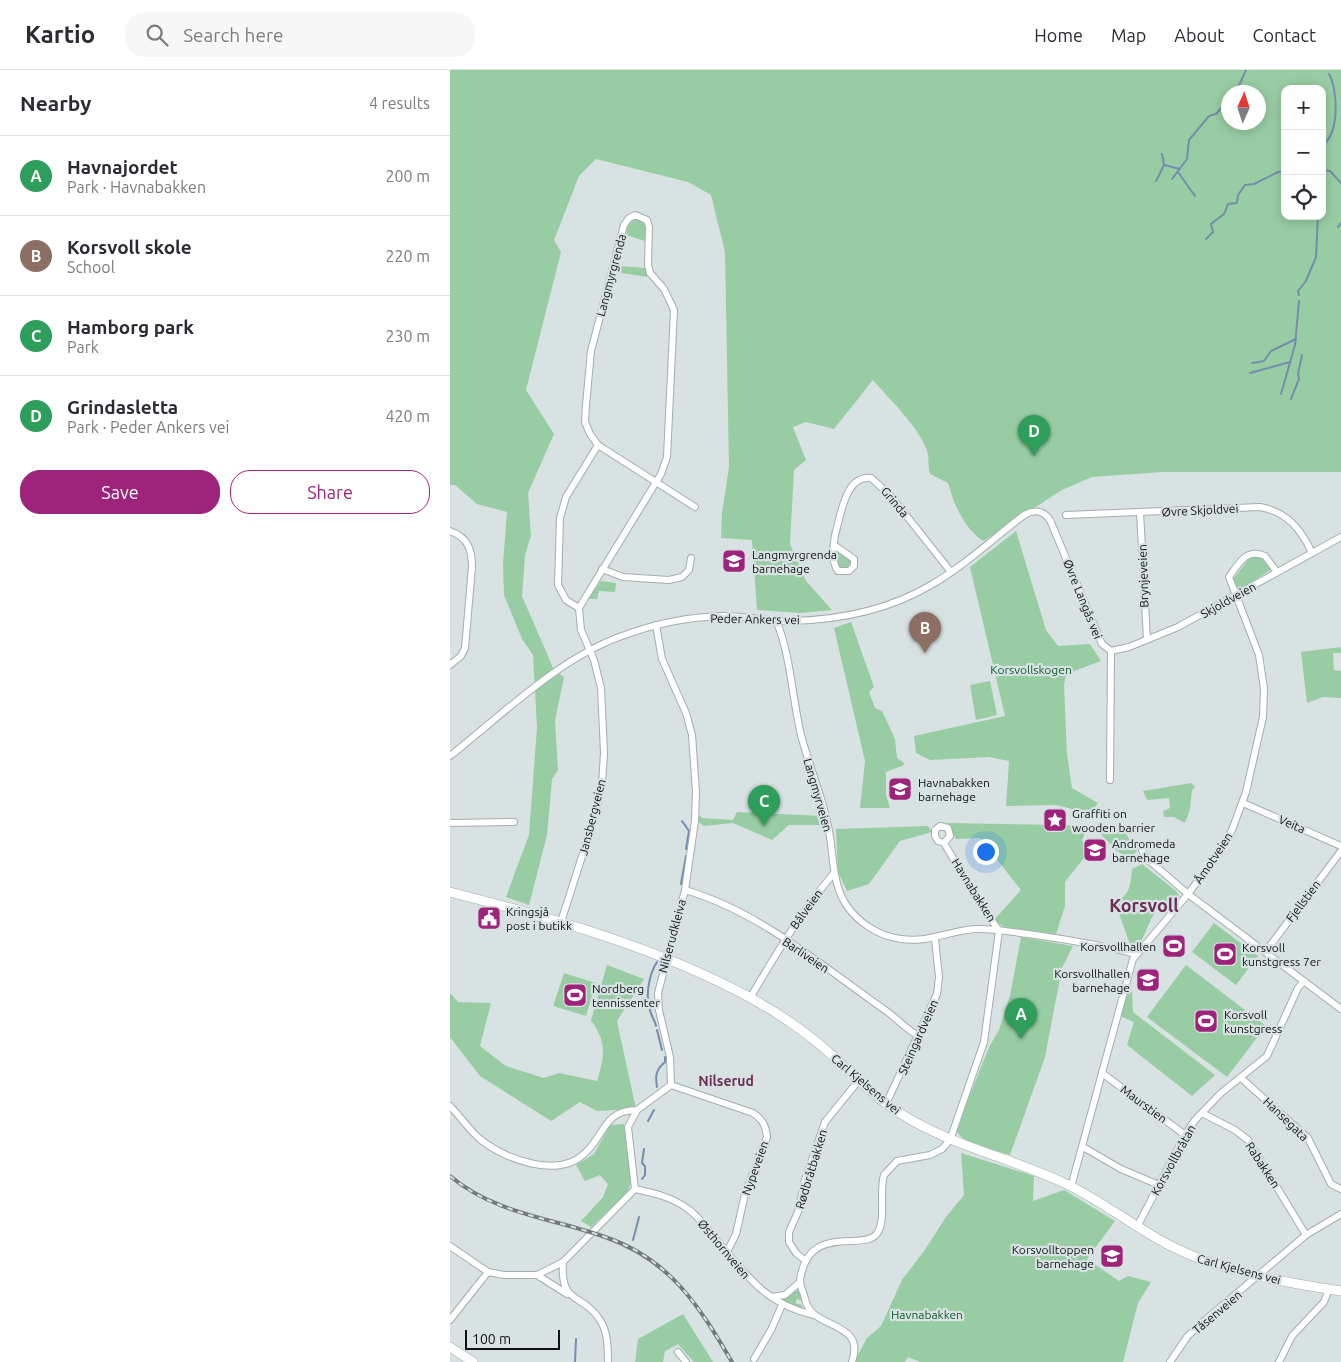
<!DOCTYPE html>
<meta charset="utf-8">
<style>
:root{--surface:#fff;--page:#f7f7f7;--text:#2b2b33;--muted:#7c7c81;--line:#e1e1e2;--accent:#9e237a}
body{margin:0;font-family:Ubuntu,sans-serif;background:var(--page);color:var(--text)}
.controls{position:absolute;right:15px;top:15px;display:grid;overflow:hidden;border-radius:10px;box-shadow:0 2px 12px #0003}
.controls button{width:45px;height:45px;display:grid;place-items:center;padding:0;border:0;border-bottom:1px solid var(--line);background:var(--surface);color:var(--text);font:25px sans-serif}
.compass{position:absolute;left:771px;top:15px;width:45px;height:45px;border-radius:50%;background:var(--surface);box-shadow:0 2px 12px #0003;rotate:3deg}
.scale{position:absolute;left:15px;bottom:12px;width:95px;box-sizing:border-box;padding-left:5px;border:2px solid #0f1212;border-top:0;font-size:14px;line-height:18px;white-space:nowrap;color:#0f1212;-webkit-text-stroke:4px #d8e2e3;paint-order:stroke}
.you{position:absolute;left:535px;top:781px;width:18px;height:18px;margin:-12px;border:4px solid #fff;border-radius:50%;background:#1a73e8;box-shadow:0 0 0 8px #1a73e833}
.badge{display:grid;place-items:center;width:32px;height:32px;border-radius:50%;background:var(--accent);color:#fff;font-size:16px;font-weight:700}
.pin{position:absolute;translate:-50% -41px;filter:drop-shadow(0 1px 2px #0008)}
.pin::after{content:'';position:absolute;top:26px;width:18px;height:15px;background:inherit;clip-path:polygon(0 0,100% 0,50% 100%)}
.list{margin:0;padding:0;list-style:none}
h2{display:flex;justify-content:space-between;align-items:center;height:65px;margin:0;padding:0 20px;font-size:21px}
h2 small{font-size:16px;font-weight:400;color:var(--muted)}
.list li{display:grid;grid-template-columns:32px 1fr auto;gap:15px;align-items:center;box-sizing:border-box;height:80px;padding:0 20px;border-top:1px solid var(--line)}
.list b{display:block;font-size:19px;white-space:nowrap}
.list p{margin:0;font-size:16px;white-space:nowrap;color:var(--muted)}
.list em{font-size:16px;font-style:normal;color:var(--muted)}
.actions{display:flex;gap:10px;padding:15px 20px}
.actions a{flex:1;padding:11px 0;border:1px solid var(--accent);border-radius:20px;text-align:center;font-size:18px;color:var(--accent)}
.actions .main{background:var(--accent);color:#fff}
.icon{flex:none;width:28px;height:28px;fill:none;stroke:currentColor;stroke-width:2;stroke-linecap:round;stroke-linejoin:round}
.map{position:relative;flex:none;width:891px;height:1292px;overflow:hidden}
header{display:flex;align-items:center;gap:30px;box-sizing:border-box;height:70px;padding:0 25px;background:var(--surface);border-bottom:1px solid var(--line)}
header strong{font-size:24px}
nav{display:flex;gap:28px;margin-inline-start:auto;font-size:18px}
.search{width:350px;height:45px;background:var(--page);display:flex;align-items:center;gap:12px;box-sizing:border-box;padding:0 18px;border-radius:20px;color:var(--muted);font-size:19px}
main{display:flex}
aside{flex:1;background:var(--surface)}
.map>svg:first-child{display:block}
.green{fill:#98cda3;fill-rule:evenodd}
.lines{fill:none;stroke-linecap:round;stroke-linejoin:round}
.stream{stroke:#768cb0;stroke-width:2}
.street-casing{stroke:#a4adae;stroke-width:8}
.secondary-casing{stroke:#a4adae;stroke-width:10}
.street{stroke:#fff;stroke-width:6}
.secondary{stroke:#fff;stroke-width:9}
.rail-casing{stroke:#737a7a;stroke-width:4}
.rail{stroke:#d8e2e3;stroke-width:2;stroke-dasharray:5.5;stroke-linecap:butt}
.labels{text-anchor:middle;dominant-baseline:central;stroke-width:4.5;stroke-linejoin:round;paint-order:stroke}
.street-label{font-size:12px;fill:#0f1212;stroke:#d8e2e3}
.poi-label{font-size:12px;fill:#0f1212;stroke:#d8e2e3;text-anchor:start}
.park-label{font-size:12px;fill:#0d5a2c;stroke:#d8e2e3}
.neighbourhood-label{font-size:14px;font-weight:bold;fill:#6b2f56;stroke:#d8e2e3}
.district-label{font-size:18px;font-weight:bold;fill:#6b2f56;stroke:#d8e2e3}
</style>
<header>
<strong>Kartio</strong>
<div class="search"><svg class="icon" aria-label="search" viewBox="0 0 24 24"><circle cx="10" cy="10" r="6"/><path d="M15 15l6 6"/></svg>Search here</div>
<nav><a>Home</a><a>Map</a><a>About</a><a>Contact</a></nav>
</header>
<main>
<aside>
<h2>Nearby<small>4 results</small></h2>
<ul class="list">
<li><span class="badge" style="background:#2e9e5b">A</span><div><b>Havnajordet</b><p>Park · Havnabakken</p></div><em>200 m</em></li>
<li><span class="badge" style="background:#8d6e63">B</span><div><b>Korsvoll skole</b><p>School</p></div><em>220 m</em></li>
<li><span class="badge" style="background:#2e9e5b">C</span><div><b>Hamborg park</b><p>Park</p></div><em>230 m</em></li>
<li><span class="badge" style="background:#2e9e5b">D</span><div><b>Grindasletta</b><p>Park · Peder Ankers vei</p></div><em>420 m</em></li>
</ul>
<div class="actions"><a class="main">Save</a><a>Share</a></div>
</aside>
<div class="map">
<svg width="891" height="1292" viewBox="0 0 891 1292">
<rect width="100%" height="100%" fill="#d8e2e3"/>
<g class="green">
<path d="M 0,0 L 891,0 L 891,402 L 713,402 L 642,407 L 612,420 L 533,471 C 514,458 504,435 498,413 L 480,404 C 477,394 480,386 476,378 C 467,355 439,329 423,310 L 384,359 L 356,352 L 343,357 L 356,390 L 344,400 L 340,474 L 356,511 L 382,540 L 350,543 L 307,540 L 302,470 L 271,468 L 272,443 L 279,397 L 275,182 L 261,125 L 238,112 L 146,89 L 129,106 L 104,170 L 111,182 L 76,320 L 104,364 L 78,423 L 81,466 L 75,485 L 72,526 L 104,600 L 114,607 L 105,651 L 108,700 L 102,709 L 97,765 L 79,835 L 56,827 L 79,765 L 87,657 L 83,585 L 72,569 L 54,525 L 53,494 L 57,442 L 27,434 L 5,415 L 0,415 ZM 835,19 L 872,19 L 872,146 L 835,146 ZM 778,22 L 808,22 L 808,52 L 778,52 Z"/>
<path d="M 184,150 L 191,151 L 196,156 L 195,171 L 176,165 L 178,154 Z"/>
<path d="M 168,196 L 195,198 L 197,207 L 166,202 Z"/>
<path d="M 566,461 L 596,560 L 608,576 L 640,574 L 651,591 L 616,604 L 614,615 L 617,684 L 622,718 L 648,733 L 642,741 L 629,741 L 607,735 L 556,736 L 559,691 L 539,687 L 480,690 L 466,683 L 464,666 L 555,646 L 520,497 Z"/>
<path d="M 387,481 L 401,491 L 398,498 L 389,498 Z"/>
<path d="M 801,486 L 814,488 L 822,499 L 787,521 L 783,509 Z"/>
<path d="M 151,511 L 166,513 L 165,522 L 149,521 L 147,529 L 138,529 Z"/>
<path d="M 401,552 L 424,617 L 419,622 L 425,638 L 432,641 L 445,669 L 447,688 L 453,692 L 454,695 L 436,702 L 436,725 L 440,738 L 410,738 L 415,691 L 384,558 Z"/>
<path d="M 891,577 L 891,583 L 883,583 L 884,600 L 891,601 L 891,628 L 873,627 L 857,633 L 851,582 Z"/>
<path d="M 540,611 L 547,645 L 526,650 L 520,615 Z"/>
<path d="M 741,713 L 745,717 L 742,720 L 740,739 L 735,753 L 724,747 L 714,747 L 713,741 L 720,738 L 719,728 L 697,730 L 693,721 Z"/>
<path d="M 287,742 L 373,746 L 375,755 L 339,755 L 322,770 L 283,753 L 254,756 L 248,752 L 249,745 L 252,748 L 283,750 Z"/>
<path d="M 497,753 L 661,756 L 674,761 L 687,781 L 679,789 L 666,780 L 647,760 L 636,761 L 632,770 L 637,784 L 615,812 L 615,836 L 606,864 L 554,857 L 544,850 L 571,820 L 530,768 L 506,769 Z"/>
<path d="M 478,756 L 482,762 L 450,771 L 419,814 L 397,821 L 388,802 L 386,759 Z"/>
<path d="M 692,794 L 726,821 L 730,827 L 711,835 L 702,847 L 691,872 L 681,877 L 668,841 L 660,842 L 659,835 C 679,826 680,821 682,799 Z"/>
<path d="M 764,853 L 808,886 L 786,915 L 742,882 Z"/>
<path d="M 571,867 L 623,876 L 612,898 L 595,987 L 560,1085 C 542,1080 515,1077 506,1060 L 539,977 L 549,960 L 560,926 Z"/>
<path d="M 157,895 L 194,909 L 167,951 L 186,1039 L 147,1041 L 130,1032 L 101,1051 L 30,1006 L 0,967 L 0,923 L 8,932 L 41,933 L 30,976 L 56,996 L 94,1008 L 109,1003 L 147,1011 C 155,984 157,974 141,950 Z"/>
<path d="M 736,895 L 816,956 L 777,1007 L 697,947 Z"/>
<path d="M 114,903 L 146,913 L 136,946 L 103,936 Z"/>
<path d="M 677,919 L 682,922 L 683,942 L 765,1005 L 742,1026 L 677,975 L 684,952 L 670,946 Z"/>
<path d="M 174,1054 L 182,1109 L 178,1121 L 141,1157 L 131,1151 L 153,1127 L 158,1114 L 150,1105 L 135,1111 L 126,1095 L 144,1084 L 160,1055 Z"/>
<path d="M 511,1083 L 584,1106 L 583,1131 L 614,1120 L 665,1151 L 637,1189 L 669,1211 L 678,1206 L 701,1212 L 688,1233 L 673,1292 L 470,1292 L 458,1287 L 455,1292 L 404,1292 L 417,1268 L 431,1256 L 452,1210 L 474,1181 L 496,1147 L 514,1125 Z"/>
<path d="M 348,1220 L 353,1231 L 347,1229 L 345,1233 L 352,1235 L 351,1239 L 331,1230 Z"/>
<path d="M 233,1244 L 263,1292 L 244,1292 L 228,1274 L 215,1281 L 213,1292 L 185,1292 L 188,1269 Z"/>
</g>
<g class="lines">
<g class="stream">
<path d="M 786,22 L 796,0"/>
<path d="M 872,76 C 890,63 888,20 879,4"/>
<path d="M 872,88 L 873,76"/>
<path d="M 714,95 L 730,99"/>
<path d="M 872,100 L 880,101 L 891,113"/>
<path d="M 728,102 L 745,126"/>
<path d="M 872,104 L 872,114"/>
<path d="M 722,109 L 737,89 L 739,70 L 759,46 L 766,44 L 778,30"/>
<path d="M 706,111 L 714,95 L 712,84"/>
<path d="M 888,157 L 891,153"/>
<path d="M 756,169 L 763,162 L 761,154 L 774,144 L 778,134 L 787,133 L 788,125 L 795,115 L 804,114 L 828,102 L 835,101"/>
<path d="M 849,225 L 848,221 L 856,211 L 866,187 L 868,146"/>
<path d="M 802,293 L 814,291 L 821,281 L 846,269"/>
<path d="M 800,303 L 840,292"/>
<path d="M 831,324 L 845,275 L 849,231"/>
<path d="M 841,329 L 849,309 L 848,304 L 852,285"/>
<path d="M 232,751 L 239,761 L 236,779"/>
<path d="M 231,814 L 236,786"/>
<path d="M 206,956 C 205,950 201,946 200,940 C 195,927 199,904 207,892"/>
<path d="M 207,960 L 212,980"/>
<path d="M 207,1017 C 205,1005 206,1000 215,992 L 215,987"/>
<path d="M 198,1051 L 204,1040"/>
<path d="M 192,1109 L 195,1105 L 195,1096 L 192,1093 L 194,1079"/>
<path d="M 183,1170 L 189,1147"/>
<path d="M 125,1292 L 126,1269"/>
</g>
<g class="street-casing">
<g id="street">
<path d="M 690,442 L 697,570"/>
<path d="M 616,445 L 810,437 C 837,442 851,459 862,483"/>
<path d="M 0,461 C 18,467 22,480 22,497 L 15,578 L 11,586 L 0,595"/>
<path d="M 384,475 L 404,489 L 404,496 L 399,501 L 388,501 C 381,492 383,476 385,465 C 391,445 395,405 421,408 L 440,425 L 501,502"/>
<path d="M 152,499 L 173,507 L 219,510 L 232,507 L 239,500 L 241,488"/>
<path d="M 129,538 L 116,530 L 108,515 L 110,448 L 116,427 L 148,375"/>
<path d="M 326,550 C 341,586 342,627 351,665 C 359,696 372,725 378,756 C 384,782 381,809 395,833 C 407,852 428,866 451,869 C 479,873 498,861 525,859 C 542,858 561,862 578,864 C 614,869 651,875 686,884"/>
<path d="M 661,581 L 679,577 L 728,557 L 891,467"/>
<path d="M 0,686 C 52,645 109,588 172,566 C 204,554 238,547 272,546 C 294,546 317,551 340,551 C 388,550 439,540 481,515 C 514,496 544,468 574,445 C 585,439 593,440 600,450 L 652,574 L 661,581"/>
<path d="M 660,710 L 661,581"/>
<path d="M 793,733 L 891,776"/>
<path d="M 0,753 L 64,752"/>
<path d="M 692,780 L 695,787 L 738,824 L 891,939"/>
<path d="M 235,820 C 308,841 371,895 432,938 C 445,946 456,960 469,966"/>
<path d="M 111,852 L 143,752 L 152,714 L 154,683 L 151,618 L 144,590 L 131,560 L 129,538 L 211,404 L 217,387 L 224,240 L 214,219 L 200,203 L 198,195 L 199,157 L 197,150 L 185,145 L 179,148 L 174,155 L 141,281 L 136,335 L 135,352 L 140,364 L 148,375 L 245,437"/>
<path d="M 816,881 L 891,781"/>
<path d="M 300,928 C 326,884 351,842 384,803"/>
<path d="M 652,1003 L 735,1065"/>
<path d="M 791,1008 L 858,1068 L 881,1114 L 891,1119"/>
<path d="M 221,1015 L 303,1043 C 313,1050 316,1056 317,1067 L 295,1124 L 286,1164 L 277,1182"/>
<path d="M 436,1034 L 487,924 L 489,907 L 485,869"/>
<path d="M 0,1036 C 10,1046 19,1060 31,1070 C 56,1089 107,1109 134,1084 C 155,1066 153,1040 187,1040"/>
<path d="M 752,1043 L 785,1060 L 798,1070 L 856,1165"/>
<path d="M 633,1077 L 671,1099 L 709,1115"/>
<path d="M 621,1117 L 683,889 L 738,824 L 768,784 L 782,760 L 796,722 L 813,647 L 814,619 L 809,585 L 779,507 C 789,493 796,478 815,486 L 827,502"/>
<path d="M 185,1119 C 204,1123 222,1127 238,1139 C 248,1146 256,1157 264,1167 C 295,1203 314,1234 364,1245"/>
<path d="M 687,1157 L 735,1065 L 745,1050 L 771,1023 L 817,986 L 848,918 L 854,911"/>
<path d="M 0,1176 L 38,1202 L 54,1205 L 87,1205 L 113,1192 C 110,1236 132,1222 150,1250 C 158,1262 158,1279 158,1292"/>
<path d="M 356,1191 L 346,1183 L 339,1172 L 339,1162 L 348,1142 L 355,1110 L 375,1052 L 409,1010"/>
<path d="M 113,1192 L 185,1119 L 178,1057 L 187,1040 L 221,1015 L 220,987 L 209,940 L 208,923 L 235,820 L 245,751 L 246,722 L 242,665 L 236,643 L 212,589 L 206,555"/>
<path d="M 87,1205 L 117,1224"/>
<path d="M 321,1227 L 335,1225 L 350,1212"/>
<path d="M 0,1250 L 38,1202"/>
<path d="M 228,1282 L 236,1292"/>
<path d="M 304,1289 L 321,1260 L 332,1235"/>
<path d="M 402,1292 C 413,1259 384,1259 365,1245 C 358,1240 356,1233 354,1225 C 352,1220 350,1215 350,1210 C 359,1150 416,1184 428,1162 C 436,1148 429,1121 434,1105 L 447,1091 L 480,1085 L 492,1079 L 500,1070 L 534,972 L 549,861 L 526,827 L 494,773 L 500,766 L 498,758 L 490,756 L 485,760 L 485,766 L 488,771 L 494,773"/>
<path d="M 720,1292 L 737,1267 L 748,1256 L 856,1165 L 891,1144"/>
<path d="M 829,1292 L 842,1266 L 874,1232 L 879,1219"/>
</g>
</g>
<g class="secondary-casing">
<g id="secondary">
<path d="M 0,822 C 102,848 206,877 299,927 C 330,944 358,963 384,987 C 405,1006 424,1027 448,1042 C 499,1075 558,1087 612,1112 C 650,1129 682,1156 719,1175 C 771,1202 833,1212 891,1221"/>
<path d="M 0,1277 L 23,1292"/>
</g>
</g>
<use href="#street" class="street"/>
<use href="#secondary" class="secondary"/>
<g class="rail-casing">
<path id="rail" d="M 0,1106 C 45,1144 102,1148 155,1167 C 220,1189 249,1236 282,1292"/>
</g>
<use href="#rail" class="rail"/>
</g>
<defs>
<g id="school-square" transform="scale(1.25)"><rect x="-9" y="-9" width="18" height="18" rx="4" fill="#9e237a" stroke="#d8e2e3"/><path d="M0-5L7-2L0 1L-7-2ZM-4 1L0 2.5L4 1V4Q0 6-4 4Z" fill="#fff"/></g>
<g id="sight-square" transform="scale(1.25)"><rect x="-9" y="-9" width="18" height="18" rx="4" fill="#9e237a" stroke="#d8e2e3"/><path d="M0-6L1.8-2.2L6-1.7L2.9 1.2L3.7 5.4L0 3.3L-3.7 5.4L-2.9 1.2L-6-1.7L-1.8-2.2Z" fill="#fff"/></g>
<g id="civic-square" transform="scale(1.25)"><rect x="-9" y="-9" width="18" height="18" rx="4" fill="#9e237a" stroke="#d8e2e3"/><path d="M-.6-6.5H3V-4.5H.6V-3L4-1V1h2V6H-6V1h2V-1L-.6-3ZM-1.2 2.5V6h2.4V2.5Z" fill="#fff"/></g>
<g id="stadium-square" transform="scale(1.25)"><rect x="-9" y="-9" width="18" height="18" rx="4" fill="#9e237a" stroke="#d8e2e3"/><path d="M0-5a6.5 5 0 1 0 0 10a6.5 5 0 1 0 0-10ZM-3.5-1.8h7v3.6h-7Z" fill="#fff"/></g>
</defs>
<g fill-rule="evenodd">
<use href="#school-square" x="284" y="491"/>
<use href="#school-square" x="450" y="719"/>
<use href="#sight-square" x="605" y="750"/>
<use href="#school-square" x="645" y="780"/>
<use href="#civic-square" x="39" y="848"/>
<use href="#stadium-square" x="724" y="876"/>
<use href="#stadium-square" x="775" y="884"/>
<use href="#school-square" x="698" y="910"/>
<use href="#stadium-square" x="125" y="925"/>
<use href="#stadium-square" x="756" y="951"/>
<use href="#school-square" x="662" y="1186"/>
</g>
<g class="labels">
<g class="street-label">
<text transform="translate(161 205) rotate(-75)">Langmyrgrenda</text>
<text transform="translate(445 432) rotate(50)">Grinda</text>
<text transform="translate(750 440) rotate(-3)">Øvre Skjoldvei</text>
<text transform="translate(693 506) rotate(-92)">Brynjeveien</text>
<text transform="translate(633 529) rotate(68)">Øvre Langås vei</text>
<text transform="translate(778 530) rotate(-29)">Skjoldveien</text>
<text transform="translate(305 549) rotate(1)">Peder Ankers vei</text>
<text transform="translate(368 725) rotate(74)">Langmyrveien</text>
<text transform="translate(142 747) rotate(-76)">Jansbergveien</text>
<text transform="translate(842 754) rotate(24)">Veita</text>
<text transform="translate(763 788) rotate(-56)">Åmotveien</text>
<text transform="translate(524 820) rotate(58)">Havnabakken</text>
<text transform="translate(853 831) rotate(-53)">Fjellstien</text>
<text transform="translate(356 839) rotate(-54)">Bålveien</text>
<text transform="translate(222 866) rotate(-75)">Nilserudkleiva</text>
<text transform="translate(356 885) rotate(34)">Barliveien</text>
<text transform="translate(468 967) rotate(-66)">Steingardveien</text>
<text transform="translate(416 1014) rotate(40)">Carl Kjelsens vei</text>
<text transform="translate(694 1034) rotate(37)">Maurstien</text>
<text transform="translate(836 1049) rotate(44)">Hansegata</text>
<text transform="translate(723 1090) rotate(-61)">Korsvollbråtan</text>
<text transform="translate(813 1095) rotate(57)">Rabakken</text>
<text transform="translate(305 1098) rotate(-70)">Nypeveien</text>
<text transform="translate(361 1099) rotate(-73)">Rødbråtbakken</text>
<text transform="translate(274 1179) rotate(50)">Østhornveien</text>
<text transform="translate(789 1199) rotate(15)">Carl Kjelsens vei</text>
<text transform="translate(767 1242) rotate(-40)">Tåsenveien</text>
</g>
<g class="poi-label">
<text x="302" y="484">Langmyrgrenda<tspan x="302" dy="14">barnehage</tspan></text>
<text x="468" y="712">Havnabakken<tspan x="468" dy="14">barnehage</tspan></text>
<text x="622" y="743">Graffiti on<tspan x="622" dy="14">wooden barrier</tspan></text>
<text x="662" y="773">Andromeda<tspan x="662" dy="14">barnehage</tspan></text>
<text x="56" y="841">Kringsjå<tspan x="56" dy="14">post i butikk</tspan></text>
<text x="706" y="876" text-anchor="end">Korsvollhallen</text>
<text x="792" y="877">Korsvoll<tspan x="792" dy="14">kunstgress 7er</tspan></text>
<text x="680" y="903" text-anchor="end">Korsvollhallen<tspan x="680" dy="14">barnehage</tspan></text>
<text x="142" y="918">Nordberg<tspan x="142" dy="14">tennissenter</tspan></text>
<text x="774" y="944">Korsvoll<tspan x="774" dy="14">kunstgress</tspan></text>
<text x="644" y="1179" text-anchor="end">Korsvolltoppen<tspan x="644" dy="14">barnehage</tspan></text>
</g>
<g class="park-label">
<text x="581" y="599">Korsvollskogen</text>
<text x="477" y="1244">Havnabakken</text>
</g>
<g class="neighbourhood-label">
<text x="276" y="1011">Nilserud</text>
</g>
<g class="district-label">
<text x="694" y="835">Korsvoll</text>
</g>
</g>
</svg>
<div class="controls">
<button>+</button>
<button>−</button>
<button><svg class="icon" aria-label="locate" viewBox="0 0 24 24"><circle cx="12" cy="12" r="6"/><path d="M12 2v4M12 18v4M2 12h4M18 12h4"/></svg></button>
</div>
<svg class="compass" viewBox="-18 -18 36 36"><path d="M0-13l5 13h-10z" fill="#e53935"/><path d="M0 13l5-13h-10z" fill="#7c7c81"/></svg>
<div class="scale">100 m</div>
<div class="you"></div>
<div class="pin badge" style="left:571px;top:969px;background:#2e9e5b">A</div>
<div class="pin badge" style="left:475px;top:583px;background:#8d6e63">B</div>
<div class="pin badge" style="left:314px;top:756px;background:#2e9e5b">C</div>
<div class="pin badge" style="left:584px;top:386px;background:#2e9e5b">D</div>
</div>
</main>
